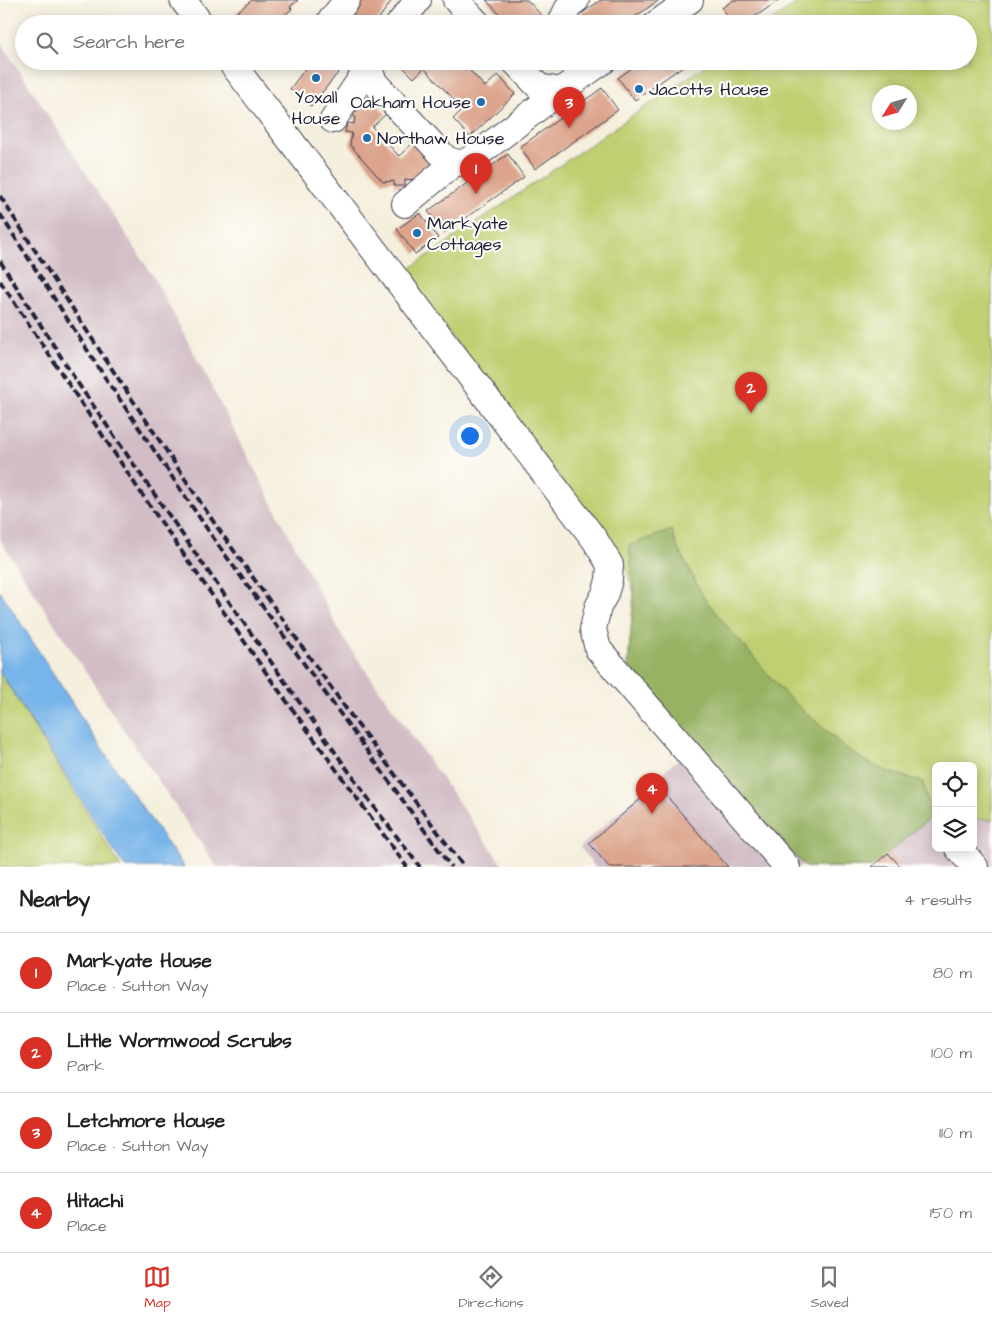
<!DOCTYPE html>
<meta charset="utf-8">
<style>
:root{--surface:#fff;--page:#f2f2f2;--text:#222;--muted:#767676;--line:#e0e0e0;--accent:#d93025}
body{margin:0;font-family:"Architects Daughter",sans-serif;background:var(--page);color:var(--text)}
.controls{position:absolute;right:15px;bottom:15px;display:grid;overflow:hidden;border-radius:8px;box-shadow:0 2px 12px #0003}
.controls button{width:45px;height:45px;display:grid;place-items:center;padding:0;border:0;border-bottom:1px solid var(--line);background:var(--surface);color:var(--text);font:25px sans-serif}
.compass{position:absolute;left:872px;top:85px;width:45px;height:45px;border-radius:50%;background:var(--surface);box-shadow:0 2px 12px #0003;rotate:233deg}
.you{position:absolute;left:469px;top:435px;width:18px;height:18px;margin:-12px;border:4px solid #fff;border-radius:50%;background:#1a73e8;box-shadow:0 0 0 8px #1a73e833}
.badge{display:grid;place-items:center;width:32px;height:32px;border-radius:50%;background:var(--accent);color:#fff;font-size:16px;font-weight:700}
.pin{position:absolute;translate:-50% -41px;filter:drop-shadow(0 1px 2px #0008)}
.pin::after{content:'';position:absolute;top:26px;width:18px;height:15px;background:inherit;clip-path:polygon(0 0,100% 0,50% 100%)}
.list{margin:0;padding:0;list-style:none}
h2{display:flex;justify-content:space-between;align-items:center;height:65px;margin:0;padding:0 20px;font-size:21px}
h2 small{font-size:16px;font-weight:400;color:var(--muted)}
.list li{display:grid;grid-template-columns:32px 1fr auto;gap:15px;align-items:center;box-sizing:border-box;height:80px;padding:0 20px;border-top:1px solid var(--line)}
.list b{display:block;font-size:19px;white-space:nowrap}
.list p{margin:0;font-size:16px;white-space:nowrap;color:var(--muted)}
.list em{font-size:16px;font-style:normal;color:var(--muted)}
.icon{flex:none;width:28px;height:28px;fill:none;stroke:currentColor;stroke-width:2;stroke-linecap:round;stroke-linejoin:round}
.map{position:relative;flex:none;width:992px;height:867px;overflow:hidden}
.search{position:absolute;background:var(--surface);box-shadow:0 2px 12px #0003;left:15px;right:15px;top:15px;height:55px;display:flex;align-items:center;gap:12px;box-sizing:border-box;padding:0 18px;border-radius:28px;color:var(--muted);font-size:19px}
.sheet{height:385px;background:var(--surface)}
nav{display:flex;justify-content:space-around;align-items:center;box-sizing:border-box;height:70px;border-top:1px solid var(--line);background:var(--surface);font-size:14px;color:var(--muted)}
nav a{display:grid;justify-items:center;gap:2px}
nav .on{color:var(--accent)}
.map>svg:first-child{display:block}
.industrial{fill:#d2bdc6}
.green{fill:#bfcf71;stroke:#707856;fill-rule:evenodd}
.forest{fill:#97b263;stroke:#5c6a4f}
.water{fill:#76b4e9;stroke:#4c6b92}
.building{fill:#dca48c}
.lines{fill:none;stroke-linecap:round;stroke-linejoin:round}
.minor-casing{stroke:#424153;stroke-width:28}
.minor{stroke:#fff;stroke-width:26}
.rail{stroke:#22223b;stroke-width:4;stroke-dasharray:8 4;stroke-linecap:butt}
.poi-dot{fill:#1f6fb2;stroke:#fdfcf7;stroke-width:2}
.labels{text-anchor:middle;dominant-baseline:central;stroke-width:4.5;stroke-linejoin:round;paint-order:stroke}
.poi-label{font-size:18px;fill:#22223b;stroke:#fdfcf7;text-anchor:start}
</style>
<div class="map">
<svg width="992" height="867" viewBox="0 0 992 867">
<rect width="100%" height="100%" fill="#fdfcf7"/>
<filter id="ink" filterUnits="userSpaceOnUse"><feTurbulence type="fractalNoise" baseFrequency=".02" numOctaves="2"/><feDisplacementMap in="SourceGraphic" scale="10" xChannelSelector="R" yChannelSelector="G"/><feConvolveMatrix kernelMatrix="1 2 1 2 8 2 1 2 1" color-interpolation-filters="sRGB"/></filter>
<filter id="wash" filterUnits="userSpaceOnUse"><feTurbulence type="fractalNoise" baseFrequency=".0096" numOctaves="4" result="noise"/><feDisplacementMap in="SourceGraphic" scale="20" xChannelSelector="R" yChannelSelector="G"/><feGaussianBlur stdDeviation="1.12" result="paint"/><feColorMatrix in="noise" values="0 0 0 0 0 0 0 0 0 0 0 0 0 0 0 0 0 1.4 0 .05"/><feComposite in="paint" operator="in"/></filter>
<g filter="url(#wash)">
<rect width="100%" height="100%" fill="#f5efdd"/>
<g class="industrial">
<path d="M 0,41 L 155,279 L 343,638 L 504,867 L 217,867 L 105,702 L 0,540 Z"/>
<path d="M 696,743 L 805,867 L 595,867 L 580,847 Z"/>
<path d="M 931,817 L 936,817 L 936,848 L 973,848 L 973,819 L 992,820 L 992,867 L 872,867 Z"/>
</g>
<g class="green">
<path d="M 801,0 L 992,0 L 992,820 L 973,819 L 973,766 L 936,766 L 936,817 L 931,817 L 872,867 L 805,867 L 628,666 L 634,593 L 626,568 L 617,553 L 403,273 L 712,61 L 968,61 L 968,24 L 767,24 ZM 880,92 L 910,92 L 910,122 L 880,122 Z"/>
<path d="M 0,672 L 121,867 L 0,867 Z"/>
</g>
<path class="forest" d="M 672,530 L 676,544 L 704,598 L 726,625 L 786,695 L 846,748 L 864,760 L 886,771 L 923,782 L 931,817 L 872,867 L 805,867 L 628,666 L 634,593 L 629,545 Z"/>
<path class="water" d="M 0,591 L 103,751 L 184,867 L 125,867 L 116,854 L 0,672 Z"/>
<g id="blocks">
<g class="building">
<path d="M 252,0 L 298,0 L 290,7 L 292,9 L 282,17 L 286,22 L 284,24 L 238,24 L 232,16 Z"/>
<path d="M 355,0 L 392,0 L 375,24 L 337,24 Z"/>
<path d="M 486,0 L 527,0 L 550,24 L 509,24 Z"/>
<path d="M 601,0 L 659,0 L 625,24 L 575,24 L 572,20 Z"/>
<path d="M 733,0 L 779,0 L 745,24 L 733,24 L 722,8 Z"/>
<path d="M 311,61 L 334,61 L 342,68 L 311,106 L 290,89 Z"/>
<path d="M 397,61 L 461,61 L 485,87 L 498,75 L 515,94 L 470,137 L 453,119 L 463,109 L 424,68 L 414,78 Z"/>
<path d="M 642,61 L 690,61 L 635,100 L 618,78 Z"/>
<path d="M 602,88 L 618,110 L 535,169 L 520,147 Z"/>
<path d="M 371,98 L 386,114 L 372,127 L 399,156 L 413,143 L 434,165 L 415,179 L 405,180 L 405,186 L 394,186 L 394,181 L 383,182 L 350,145 L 352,133 L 345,132 L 347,123 L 354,124 L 355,117 L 353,114 Z"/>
<path d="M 508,154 L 524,177 L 444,233 L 428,211 Z"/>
<path d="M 420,213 L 438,238 L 415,254 L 397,229 Z"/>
<path d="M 657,785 L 728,867 L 609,867 L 589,843 Z"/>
<path d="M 888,853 L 901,867 L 872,867 Z"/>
</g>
</g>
</g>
<g filter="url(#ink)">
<use href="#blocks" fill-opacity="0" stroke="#424153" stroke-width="1"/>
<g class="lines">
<g class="minor-casing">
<g id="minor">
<path d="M 183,0 L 201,24"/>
<path d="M 456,0 L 478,24"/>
<path d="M 328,24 L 347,0"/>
<path d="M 399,24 L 418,0"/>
<path d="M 567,24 L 563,18 L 569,6 L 576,0"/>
<path d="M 656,24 L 690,0"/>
<path d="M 230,61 L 595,540 L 610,565 L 609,580 L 605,594 L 598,607 L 593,629 L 598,649 L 787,867"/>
<path d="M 372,61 L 370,73 L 375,83 L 446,159 C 462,166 465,163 478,154 L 560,91"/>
<path d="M 514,61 L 539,87 L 560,91 L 603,61"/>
<path d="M 333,120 L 362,77 L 370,73"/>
<path d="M 405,204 L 454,163"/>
<path d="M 958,848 L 975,867"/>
</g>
</g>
<use href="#minor" class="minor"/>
<g class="rail">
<path d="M 0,196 L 100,351 L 215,524 L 352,717 L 464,867"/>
<path d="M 0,214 L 104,376 L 216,542 L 451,867"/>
<path d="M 0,261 L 77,382 L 150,488 L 285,682 L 375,808 L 420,867"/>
<path d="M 0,281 L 141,493 L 269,677 L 407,867"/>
</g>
</g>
</g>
<g class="poi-dot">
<circle cx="316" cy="78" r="5"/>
<circle cx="639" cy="89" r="5"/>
<circle cx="481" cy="102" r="5"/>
<circle cx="367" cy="138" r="5"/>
<circle cx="417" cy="233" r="5"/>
</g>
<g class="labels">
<g class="poi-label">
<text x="649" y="89">Jacotts House</text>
<text x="316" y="97" text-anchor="middle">Yoxall<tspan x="316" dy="21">House</tspan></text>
<text x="471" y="102" text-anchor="end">Oakham House</text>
<text x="377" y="138">Northaw House</text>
<text x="427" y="223">Markyate<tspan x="427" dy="21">Cottages</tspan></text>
</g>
</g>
</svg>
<div class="controls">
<button><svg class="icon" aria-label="locate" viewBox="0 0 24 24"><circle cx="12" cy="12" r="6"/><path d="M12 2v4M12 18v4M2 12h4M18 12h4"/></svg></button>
<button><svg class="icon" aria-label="layers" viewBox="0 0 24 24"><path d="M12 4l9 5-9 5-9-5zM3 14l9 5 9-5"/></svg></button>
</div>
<svg class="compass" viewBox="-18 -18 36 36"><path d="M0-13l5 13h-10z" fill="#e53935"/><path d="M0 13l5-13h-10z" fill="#767676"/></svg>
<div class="you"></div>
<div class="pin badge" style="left:476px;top:194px">1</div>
<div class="pin badge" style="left:751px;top:413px">2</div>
<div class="pin badge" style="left:569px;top:128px">3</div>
<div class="pin badge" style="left:652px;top:814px">4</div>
<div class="search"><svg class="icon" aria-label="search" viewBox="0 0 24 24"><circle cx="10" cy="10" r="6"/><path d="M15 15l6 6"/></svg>Search here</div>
</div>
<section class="sheet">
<h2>Nearby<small>4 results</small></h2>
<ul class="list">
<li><span class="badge">1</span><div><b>Markyate House</b><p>Place · Sutton Way</p></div><em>80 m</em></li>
<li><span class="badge">2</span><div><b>Little Wormwood Scrubs</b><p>Park</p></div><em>100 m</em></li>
<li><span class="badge">3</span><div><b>Letchmore House</b><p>Place · Sutton Way</p></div><em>110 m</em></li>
<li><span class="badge">4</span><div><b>Hitachi</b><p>Place</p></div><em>150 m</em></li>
</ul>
</section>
<nav>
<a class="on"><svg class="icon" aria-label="map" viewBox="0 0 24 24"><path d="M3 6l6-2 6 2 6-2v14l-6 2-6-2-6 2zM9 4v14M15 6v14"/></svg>Map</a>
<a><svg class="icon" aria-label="directions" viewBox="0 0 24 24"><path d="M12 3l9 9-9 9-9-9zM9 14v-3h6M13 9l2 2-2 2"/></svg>Directions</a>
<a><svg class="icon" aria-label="saved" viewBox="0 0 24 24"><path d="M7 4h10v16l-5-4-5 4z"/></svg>Saved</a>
</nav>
